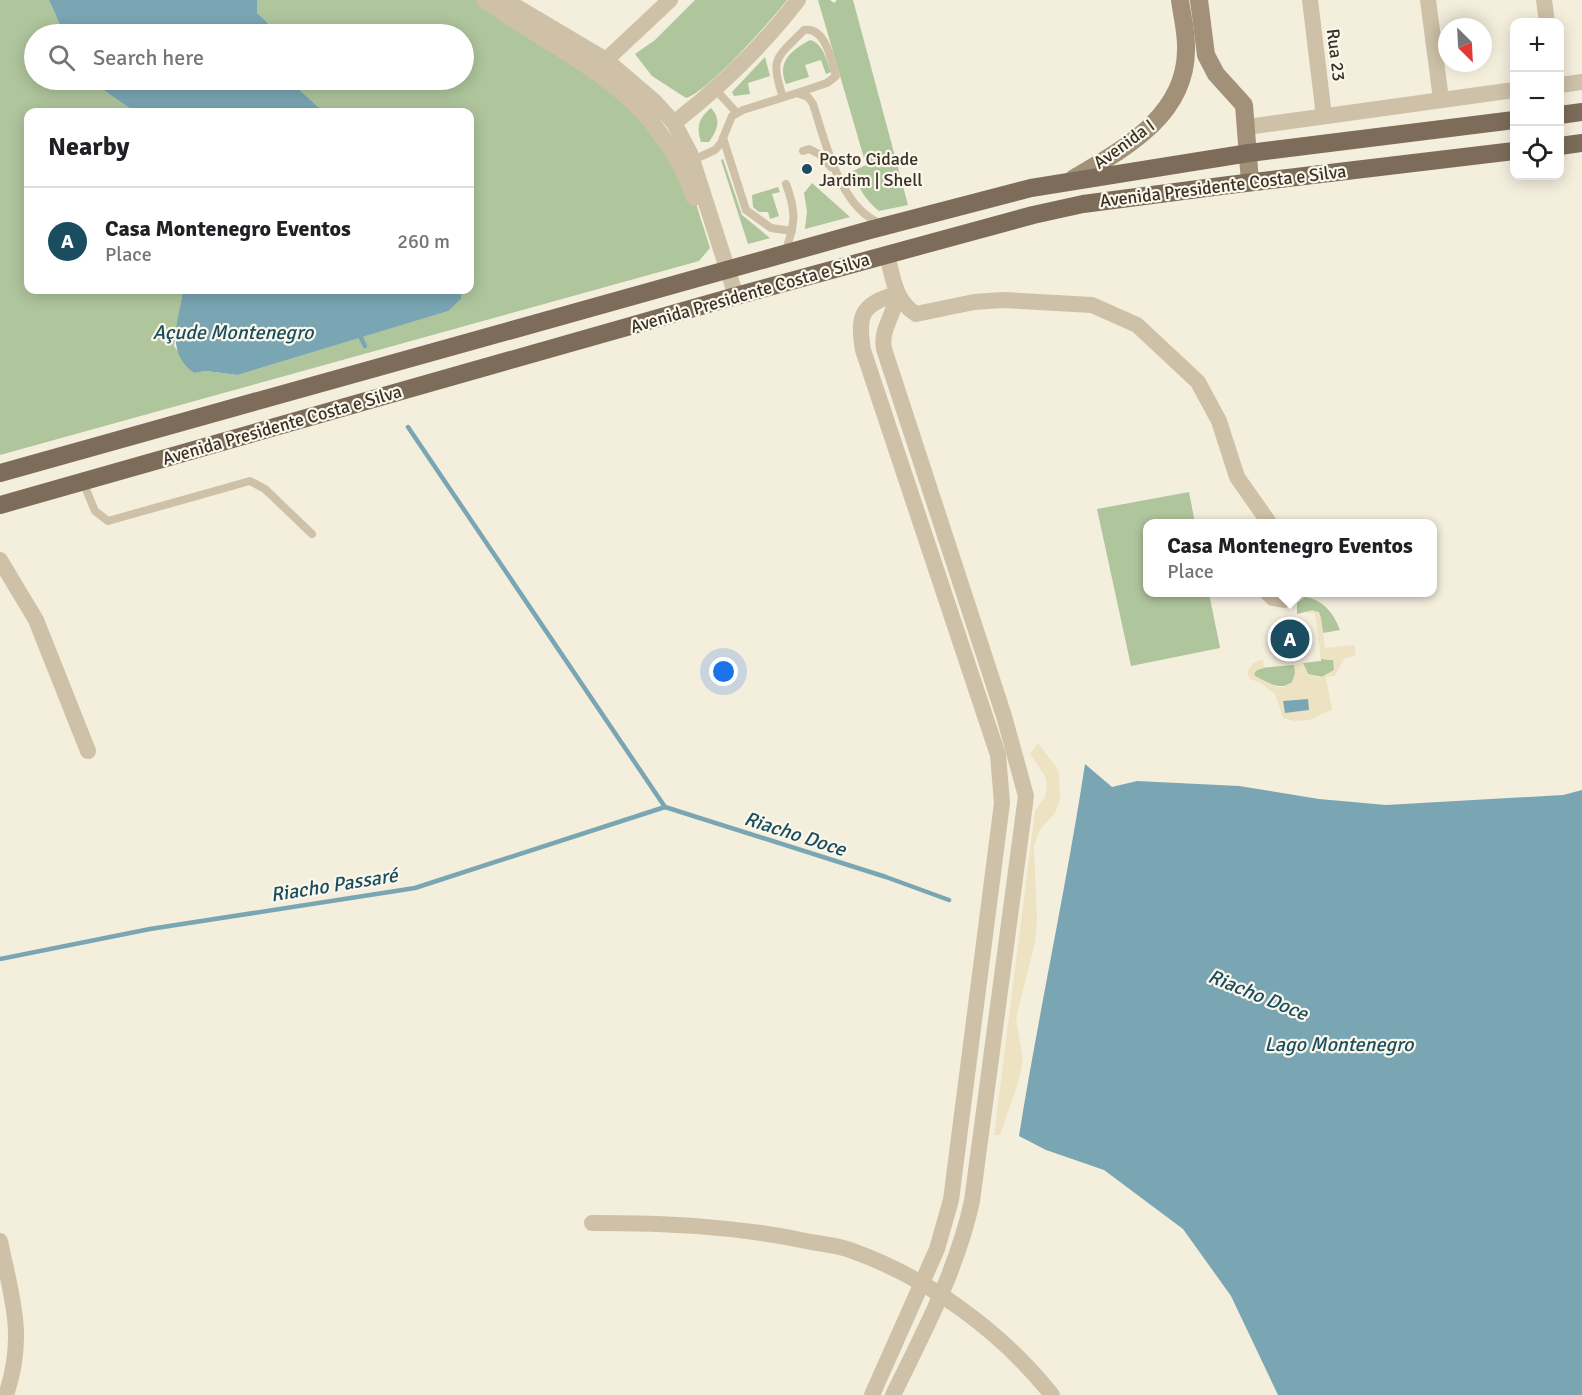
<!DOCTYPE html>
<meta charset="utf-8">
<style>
:root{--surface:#fff;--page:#f6f6f6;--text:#202124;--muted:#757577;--line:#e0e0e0;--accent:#1a4d5f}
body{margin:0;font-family:Signika,sans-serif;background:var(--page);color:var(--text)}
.controls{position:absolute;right:18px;top:18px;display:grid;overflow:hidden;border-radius:12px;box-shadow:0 3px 15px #0003}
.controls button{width:54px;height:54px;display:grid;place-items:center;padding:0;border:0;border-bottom:2px solid var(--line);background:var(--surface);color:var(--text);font:30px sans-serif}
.compass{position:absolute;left:1438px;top:18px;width:54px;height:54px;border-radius:50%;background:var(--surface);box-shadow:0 3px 15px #0003;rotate:156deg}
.you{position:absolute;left:724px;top:672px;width:21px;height:21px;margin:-15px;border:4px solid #fff;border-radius:50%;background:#1a73e8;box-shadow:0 0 0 9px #1a73e833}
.badge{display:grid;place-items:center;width:39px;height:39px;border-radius:50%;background:var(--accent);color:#fff;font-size:20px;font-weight:700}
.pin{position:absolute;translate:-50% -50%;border:3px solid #fff;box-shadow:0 2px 6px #0006}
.popup{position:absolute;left:1143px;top:519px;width:294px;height:78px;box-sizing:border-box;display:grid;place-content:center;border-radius:12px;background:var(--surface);filter:drop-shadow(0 2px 4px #0005);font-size:20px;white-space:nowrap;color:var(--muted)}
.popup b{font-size:22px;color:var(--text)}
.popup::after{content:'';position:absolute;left:50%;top:100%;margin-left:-12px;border:12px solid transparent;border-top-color:var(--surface)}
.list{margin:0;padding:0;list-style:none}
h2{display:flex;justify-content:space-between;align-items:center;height:78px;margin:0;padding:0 24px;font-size:26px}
h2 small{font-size:20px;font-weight:400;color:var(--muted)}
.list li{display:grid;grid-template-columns:39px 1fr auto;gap:18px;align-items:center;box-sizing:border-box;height:108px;padding:0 24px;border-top:2px solid var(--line)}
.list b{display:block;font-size:22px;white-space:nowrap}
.list p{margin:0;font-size:20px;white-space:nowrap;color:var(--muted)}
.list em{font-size:20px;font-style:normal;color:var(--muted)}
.icon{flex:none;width:33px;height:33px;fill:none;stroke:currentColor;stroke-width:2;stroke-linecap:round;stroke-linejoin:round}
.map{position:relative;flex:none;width:1582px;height:1395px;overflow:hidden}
.search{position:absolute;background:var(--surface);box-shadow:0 3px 15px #0003;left:24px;top:24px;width:450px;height:66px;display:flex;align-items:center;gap:15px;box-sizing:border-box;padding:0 21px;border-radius:33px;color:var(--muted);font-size:22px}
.panel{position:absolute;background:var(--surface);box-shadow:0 3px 15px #0003;left:24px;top:108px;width:450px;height:186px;border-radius:12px}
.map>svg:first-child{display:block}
.green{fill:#afc59c}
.plaza{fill:#ede3c3}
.water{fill:#7aa6b4}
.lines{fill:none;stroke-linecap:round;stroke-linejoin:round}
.stream{stroke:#7aa6b4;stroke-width:4.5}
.lane{stroke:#cec1a8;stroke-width:8}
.street{stroke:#cec1a8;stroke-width:16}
.secondary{stroke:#a29079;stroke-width:18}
.primary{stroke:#7d6c59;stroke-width:18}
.poi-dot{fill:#1a4d5f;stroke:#fbf7ea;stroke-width:2}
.labels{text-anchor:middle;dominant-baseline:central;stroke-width:4.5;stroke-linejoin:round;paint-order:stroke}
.street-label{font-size:18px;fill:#3a3129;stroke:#fbf7ea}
.poi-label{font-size:18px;fill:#3a3129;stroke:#fbf7ea;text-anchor:start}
.water-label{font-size:20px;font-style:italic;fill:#1a4d5f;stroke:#fbf7ea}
</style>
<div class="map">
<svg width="1582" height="1395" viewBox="0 0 1582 1395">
<rect width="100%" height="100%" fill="#f4eedd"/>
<g class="green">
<path d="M 0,0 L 49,0 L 64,34 L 34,34 L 34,80 L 89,80 L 135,112 L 28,112 L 28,290 L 183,290 L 174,346 L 194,373 L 206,371 L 238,375 L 447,311 L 461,299 L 462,290 L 470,290 L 470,112 L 328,112 L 317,106 L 289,80 L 464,80 L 464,34 L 272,34 L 267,22 L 257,13 L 257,0 L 484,0 L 613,83 L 691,188 L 710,248 L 699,261 L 0,455 Z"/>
<path d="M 695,0 L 787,0 C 773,19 705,94 686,98 L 652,76 L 635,54 L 655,40 Z"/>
<path d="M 818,0 L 830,0 L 834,3 L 837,0 L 853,0 L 908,205 L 879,211 C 865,200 858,187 853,171 L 866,165 Z"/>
<path d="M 810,40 C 823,43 827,61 831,72 L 826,74 L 821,60 L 805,65 L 809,77 L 786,84 C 777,62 790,51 810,40 Z"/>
<path d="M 765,57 L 770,76 L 748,83 L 750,94 L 734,96 L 732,92 Z"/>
<path d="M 711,108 C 722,120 717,130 709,142 L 701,142 C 696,126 699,118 711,108 Z"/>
<path d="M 723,159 L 742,215 L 770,238 L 748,244 L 721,160 Z"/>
<path d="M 812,183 L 850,217 L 805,229 L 807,211 L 804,193 Z"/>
<path d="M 778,187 L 780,192 L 772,194 L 779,216 L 770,219 L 768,212 L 759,212 L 753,207 L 752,195 Z"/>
<path d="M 1189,492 L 1195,523 L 1148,524 L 1148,592 L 1209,593 L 1220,648 L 1131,666 L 1097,509 Z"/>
<path d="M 1305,597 C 1324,600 1334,614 1340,630 L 1323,633 L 1319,612 L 1309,611 L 1297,614 L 1297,603 Z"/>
<path d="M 1321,659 L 1334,660 L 1334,670 L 1322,677 L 1308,674 L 1303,663 L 1321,661 Z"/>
<path d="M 1294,665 C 1307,694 1267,689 1253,674 L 1259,668 Z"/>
</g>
<g class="plaza">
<path d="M 1312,610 L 1319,613 L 1321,618 L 1325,648 L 1354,645 L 1356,655 L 1344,659 L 1335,676 L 1326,677 L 1332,710 L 1309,720 L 1294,721 L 1283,718 L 1275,694 L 1261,683 L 1250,679 L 1247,672 L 1253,663 L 1263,659 L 1264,668 L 1254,671 L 1255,676 L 1277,687 L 1283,687 L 1292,682 L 1295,673 L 1294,665 L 1303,663 L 1308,674 L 1317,677 L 1326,676 L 1334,670 L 1333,660 L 1321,659 L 1315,613 L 1306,613 Z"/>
<path d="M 1038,743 L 1059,771 L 1060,799 L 1055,813 L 1041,828 L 1034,845 L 1037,921 L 1035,943 L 1016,1018 L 1023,1060 L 1019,1080 L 1000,1135 L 994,1135 L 1035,811 L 1045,797 L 1047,786 L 1045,776 L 1030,754 Z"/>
</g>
<g class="water">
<path d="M 49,0 L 257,0 L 257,13 L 267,22 L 272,34 L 64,34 Z"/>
<path d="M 89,80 L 289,80 L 317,106 L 328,112 L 135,112 Z"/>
<path d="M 183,290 L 462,290 L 461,299 L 448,311 L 238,375 L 206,371 L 194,373 C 164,351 179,321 183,290 Z"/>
<path d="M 1308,699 L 1309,710 L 1285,713 L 1283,701 Z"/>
<path d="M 1085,764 L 1112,787 L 1137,781 L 1239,786 L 1319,799 L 1386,805 L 1563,795 L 1582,790 L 1582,1395 L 1278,1395 L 1231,1296 L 1183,1229 L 1104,1170 L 1046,1150 L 1019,1136 C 1039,1011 1066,889 1085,764 Z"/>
</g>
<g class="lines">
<g class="stream">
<path d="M 359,334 L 365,346"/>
<path d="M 408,427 L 665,807"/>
<path d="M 665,807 L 886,877 L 949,900"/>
<path d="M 0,959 L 150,929 L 415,888 L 665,807"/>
</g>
<g class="lane">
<path d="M 715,89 L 737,113"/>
<path d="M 783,97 C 769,57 777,58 804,30 C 826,27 831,60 836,76 L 827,83 L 797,93"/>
<path d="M 723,138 L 746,210 L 771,228 L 792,231"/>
<path d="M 803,151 L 809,149 L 819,154 L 831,167"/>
<path d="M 693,160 L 715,150 L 721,143 L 732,116 L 743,110 L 797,93 L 808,97 L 813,104 C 825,141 840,208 880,223"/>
<path d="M 785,253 C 795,224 797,213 786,184"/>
<path d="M 83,482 L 95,511 L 108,521 L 250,481 L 265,489 L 312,534"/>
</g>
<g class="street">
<path d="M 484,0 C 570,61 657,89 694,198"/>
<path d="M 505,0 L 606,60 L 653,100 L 674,123 L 690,153 L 736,296"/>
<path d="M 1310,0 L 1324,116"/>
<path d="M 1428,0 L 1441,99"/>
<path d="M 1544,0 L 1547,22"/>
<path d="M 606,60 L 670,0"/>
<path d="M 1560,85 L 1582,82"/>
<path d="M 674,123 C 720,87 762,47 798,0"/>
<path d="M 1247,127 L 1514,90"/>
<path d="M 887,255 C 893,278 895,301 916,314 L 974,302 L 1003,300 L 1092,305 L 1137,325 L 1198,382 L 1219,421 L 1237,477 L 1270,524"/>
<path d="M 0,560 L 36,620 L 88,751"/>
<path d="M 1267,592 L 1273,598 L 1284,600 L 1297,592"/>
<path d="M 592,1223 C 665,1223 735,1226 806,1241 C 820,1244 836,1245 850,1250 C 927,1277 1001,1331 1052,1395"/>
<path d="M 0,1241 C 12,1299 26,1336 6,1395"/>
<path d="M 872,1395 L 937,1249 L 951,1200 L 1002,803 L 998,755 L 863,350 C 857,314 862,304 897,294"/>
<path d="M 893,1395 C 924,1332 957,1270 972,1201 L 1026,796 L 1004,716 L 884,349 C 880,329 895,315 897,294"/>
</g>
<g class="secondary">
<path d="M 1199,0 L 1206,55 L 1216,74 L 1244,105 L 1250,182"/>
<path d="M 1073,179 C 1123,149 1185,117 1186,51 C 1187,34 1182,16 1180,0"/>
</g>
<g class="primary">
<path d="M 1560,115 L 1582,112"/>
<path d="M 1560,146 L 1582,143"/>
<path d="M 0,473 L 866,231 L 1031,188 L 1249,153 L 1514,120"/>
<path d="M 0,505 L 736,296 L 1033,215 L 1083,204 L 1229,185 L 1514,151"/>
</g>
</g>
<circle class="poi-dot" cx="807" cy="169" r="6"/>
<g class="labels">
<g class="street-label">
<text transform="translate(1336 55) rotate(83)">Rua 23</text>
<text transform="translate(1124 144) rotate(-36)">Avenida I</text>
<text transform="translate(1223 186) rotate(-7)">Avenida Presidente Costa e Silva</text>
<text transform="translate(750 293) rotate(-16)">Avenida Presidente Costa e Silva</text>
<text transform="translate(282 425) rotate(-16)">Avenida Presidente Costa e Silva</text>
</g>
<g class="poi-label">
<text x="819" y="159">Posto Cidade<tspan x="819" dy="21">Jardim | Shell</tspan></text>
</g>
<g class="water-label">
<text x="233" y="332">Açude Montenegro</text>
<text transform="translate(795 834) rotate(18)">Riacho Doce</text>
<text transform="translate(334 885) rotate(-9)">Riacho Passaré</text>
<text transform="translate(1258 995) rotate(22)">Riacho Doce</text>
<text x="1339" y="1044">Lago Montenegro</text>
</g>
</g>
</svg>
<div class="controls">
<button>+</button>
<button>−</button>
<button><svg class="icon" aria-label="locate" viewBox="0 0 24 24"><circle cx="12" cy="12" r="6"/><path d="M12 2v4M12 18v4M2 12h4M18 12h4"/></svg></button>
</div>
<svg class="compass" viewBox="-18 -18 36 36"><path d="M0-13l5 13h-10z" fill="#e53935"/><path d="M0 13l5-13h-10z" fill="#757577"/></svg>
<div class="you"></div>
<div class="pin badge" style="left:1290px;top:639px">A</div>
<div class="popup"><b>Casa Montenegro Eventos</b>Place</div>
<div class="search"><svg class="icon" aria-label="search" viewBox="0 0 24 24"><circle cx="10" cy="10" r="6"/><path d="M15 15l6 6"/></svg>Search here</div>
<section class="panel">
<h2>Nearby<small></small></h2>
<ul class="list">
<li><span class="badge">A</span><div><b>Casa Montenegro Eventos</b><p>Place</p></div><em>260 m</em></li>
</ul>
</section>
</div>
